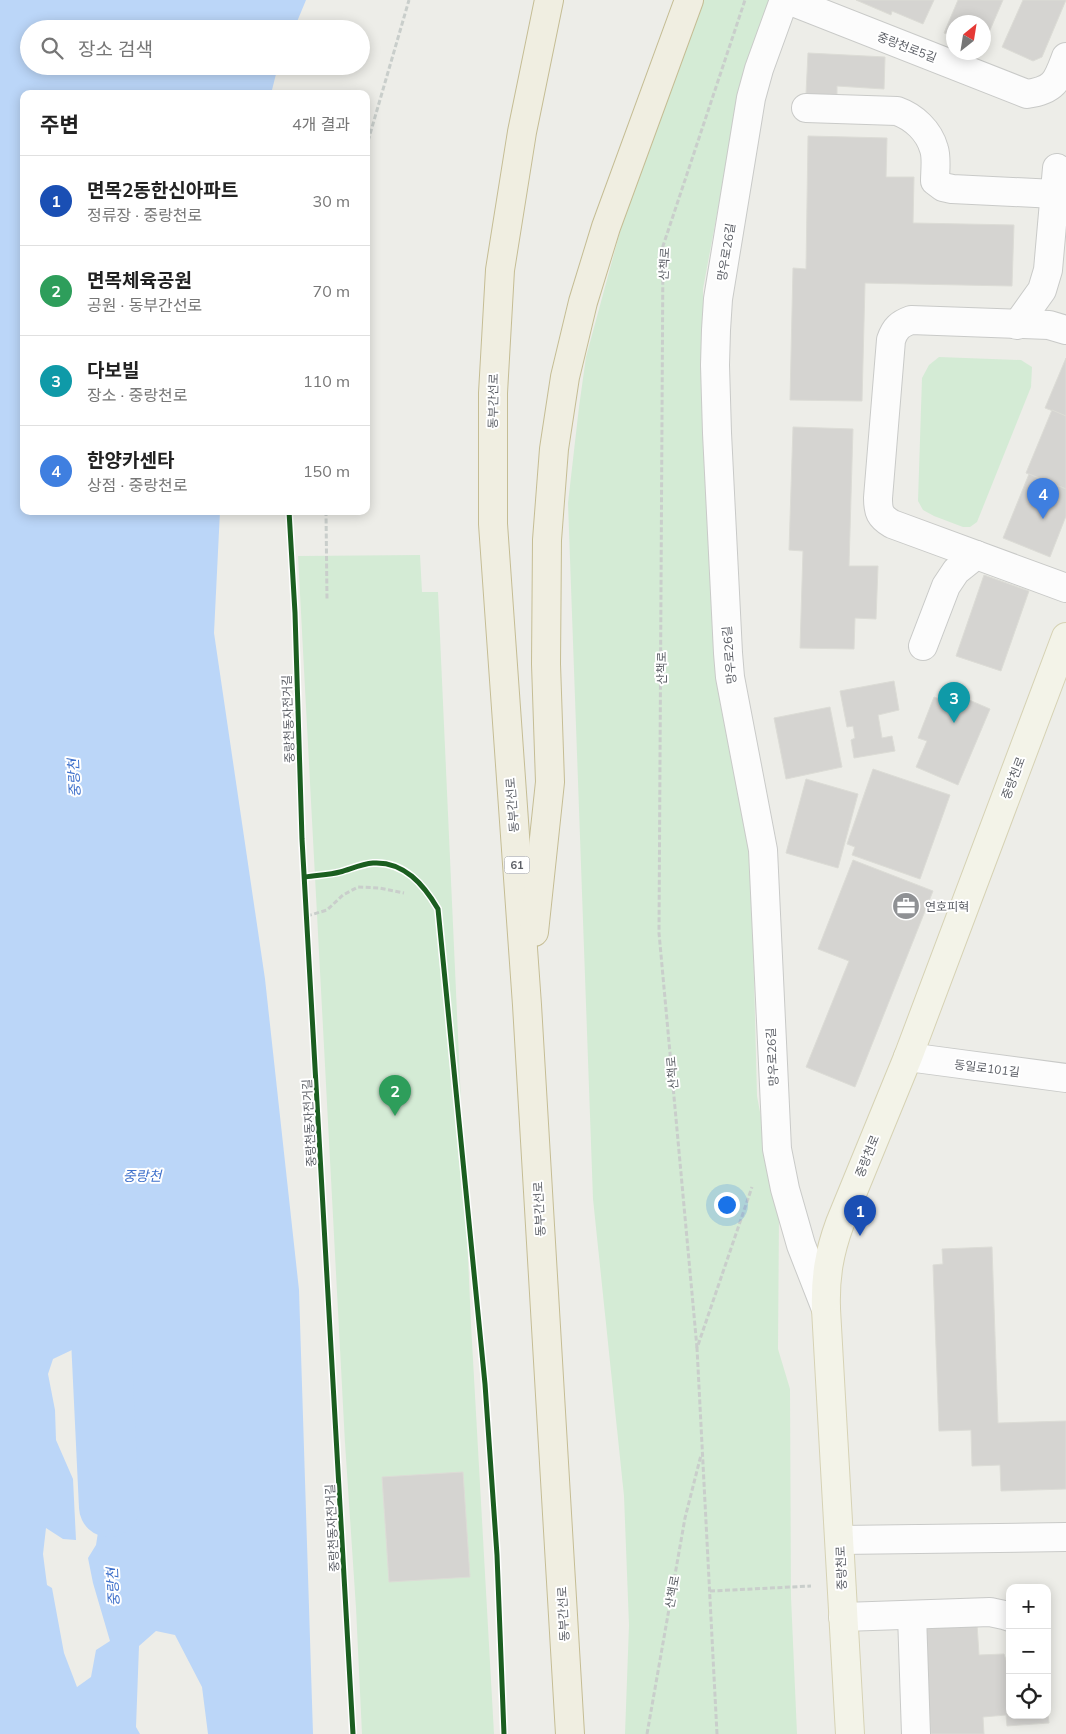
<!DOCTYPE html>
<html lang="ko">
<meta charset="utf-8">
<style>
:root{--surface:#fff;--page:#f2f2f2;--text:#222;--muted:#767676;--line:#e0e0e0;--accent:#8f9194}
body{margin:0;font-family:Mulish,"Noto Sans KR",sans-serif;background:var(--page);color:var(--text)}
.controls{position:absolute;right:15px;bottom:15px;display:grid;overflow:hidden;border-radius:10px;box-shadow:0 2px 12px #0003}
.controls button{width:45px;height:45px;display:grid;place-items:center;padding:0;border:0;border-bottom:1px solid var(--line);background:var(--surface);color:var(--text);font:25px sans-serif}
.compass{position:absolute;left:946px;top:15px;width:45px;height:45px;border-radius:50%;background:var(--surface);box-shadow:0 2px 12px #0003;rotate:30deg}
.you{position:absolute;left:726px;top:1204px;width:18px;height:18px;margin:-12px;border:4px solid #fff;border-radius:50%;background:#1a73e8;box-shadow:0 0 0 8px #1a73e833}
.badge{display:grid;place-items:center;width:32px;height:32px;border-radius:50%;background:var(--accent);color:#fff;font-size:16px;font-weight:700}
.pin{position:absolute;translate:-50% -41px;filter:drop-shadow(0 1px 2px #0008)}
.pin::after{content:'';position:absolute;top:26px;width:18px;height:15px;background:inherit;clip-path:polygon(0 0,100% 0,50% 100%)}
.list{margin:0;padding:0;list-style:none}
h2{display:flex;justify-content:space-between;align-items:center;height:65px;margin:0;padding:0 20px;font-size:21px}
h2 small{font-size:16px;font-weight:400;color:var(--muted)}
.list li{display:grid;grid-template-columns:32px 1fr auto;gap:15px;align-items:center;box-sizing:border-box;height:90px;padding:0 20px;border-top:1px solid var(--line)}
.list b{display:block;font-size:19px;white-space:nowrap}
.list p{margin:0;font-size:16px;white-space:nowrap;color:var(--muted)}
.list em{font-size:16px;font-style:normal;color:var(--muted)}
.icon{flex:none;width:28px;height:28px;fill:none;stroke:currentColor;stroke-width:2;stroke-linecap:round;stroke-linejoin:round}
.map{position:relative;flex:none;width:1066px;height:1734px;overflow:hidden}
.search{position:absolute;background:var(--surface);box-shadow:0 2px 12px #0003;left:20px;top:20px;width:350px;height:55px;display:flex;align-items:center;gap:12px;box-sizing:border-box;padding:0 18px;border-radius:28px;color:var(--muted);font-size:19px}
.panel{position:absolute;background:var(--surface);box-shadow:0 2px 12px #0003;left:20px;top:90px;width:350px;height:425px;border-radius:10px}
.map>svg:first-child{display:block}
.green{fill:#d4ebd5}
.water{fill:#bbd6f8;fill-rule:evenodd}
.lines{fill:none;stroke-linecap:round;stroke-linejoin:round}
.river{stroke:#bbd6f8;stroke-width:60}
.building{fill:#d5d4d1;stroke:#dcdcd6}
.minor-casing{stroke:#c9cac8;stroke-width:30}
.major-casing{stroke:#d6d2b4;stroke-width:30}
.highway-casing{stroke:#c5bd94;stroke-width:30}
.path{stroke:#c9cecb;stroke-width:3;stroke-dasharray:5 2.5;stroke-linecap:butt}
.minor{stroke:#fcfcfc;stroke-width:28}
.major{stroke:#f3f3e8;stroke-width:28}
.highway{stroke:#f0eee1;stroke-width:28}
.cycleway-casing{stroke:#fff;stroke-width:8}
.cycleway{stroke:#1b5e20;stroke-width:5}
.labels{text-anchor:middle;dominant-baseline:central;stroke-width:4;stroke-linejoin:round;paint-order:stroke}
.shield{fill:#fff;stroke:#8d8f94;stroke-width:1}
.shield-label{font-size:11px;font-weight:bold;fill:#5c5f66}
.street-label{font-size:12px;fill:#5c5f66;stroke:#fff}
.poi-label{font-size:12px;fill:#5c5f66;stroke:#fff;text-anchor:start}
.water-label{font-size:14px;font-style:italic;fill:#3f71cb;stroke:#fff}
</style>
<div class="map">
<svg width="1066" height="1734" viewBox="0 0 1066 1734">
<rect width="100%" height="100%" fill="#edede8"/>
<g class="green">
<path d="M 700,0 L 769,0 L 743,74 L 703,289 L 705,445 L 751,860 L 757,1096 L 779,1215 L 778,1349 L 790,1389 L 791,1597 L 797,1734 L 625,1734 L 629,1625 L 624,1496 L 593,1199 L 568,503 L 579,407 L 586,357 L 621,228 Z"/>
<path d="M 939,357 L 1021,360 L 1032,367 L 1031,387 L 977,522 L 970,527 L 963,527 L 934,516 L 923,510 L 918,501 L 922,378 L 929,365 Z"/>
<path d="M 420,555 L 422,592 L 438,592 L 471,1324 L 494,1734 L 362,1734 L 356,1608 L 345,1443 L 298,556 Z"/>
</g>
<path class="water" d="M 0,0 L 306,0 L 294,29 L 29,29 L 29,66 L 278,66 L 271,94 L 24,94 L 24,511 L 220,511 L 214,633 L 265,979 L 299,1290 L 313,1734 L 208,1734 L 202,1687 L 175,1635 L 156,1631 L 139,1646 L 136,1727 L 140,1734 L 0,1734 ZM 105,1316 L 105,1335 L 108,1339 L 109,1357 L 117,1378 L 110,1405 L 107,1403 L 103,1455 L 98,1483 L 99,1526 L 96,1545 L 88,1558 L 93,1583 L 110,1641 L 96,1650 L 91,1677 L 77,1687 L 64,1653 L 52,1588 L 47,1585 L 43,1554 L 46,1528 L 63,1539 L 76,1540 L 73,1479 L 56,1440 L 55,1410 L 48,1374 L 53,1359 L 74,1349 L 86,1350 L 92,1331 L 93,1318 Z"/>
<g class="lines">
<path class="river" d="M 96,1234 L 109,1507"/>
</g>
<g class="building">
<path d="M 856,0 L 934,0 L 923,24 L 892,11 L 891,15 Z"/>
<path d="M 958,0 L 1003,0 L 984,44 L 984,22 L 954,22 L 954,37 L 944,33 Z"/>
<path d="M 1023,0 L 1066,0 L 1042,57 L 1033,61 L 1002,47 Z"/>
<path d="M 808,53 L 885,57 L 884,89 L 837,86 L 837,96 L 806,94 Z"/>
<path d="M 808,136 L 887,138 L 886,177 L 914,177 L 913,223 L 1014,225 L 1012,286 L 865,283 L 862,401 L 790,400 L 793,268 L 806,269 Z"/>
<path d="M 1066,358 L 1066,416 L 1045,408 Z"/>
<path d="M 1052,410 L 1066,416 L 1066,489 L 1026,473 Z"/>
<path d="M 793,427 L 853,429 L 849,566 L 878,566 L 876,619 L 855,618 L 854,649 L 800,648 L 803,551 L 789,550 Z"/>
<path d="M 1029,474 L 1066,489 L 1066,516 L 1050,557 L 1003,538 Z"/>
<path d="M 984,575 L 1029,591 L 1001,671 L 956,656 Z"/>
<path d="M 894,681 L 899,710 L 878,715 L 882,738 L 892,736 L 895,751 L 854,758 L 851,740 L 855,738 L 853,726 L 847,727 L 840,691 Z"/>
<path d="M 946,690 L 990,709 L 958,785 L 916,767 L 927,741 L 918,738 L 934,697 L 942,700 Z"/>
<path d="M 830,707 L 842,767 L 786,779 L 774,718 Z"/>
<path d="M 873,769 L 950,795 L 920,879 L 852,855 L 855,847 L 847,844 Z"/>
<path d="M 806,779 L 858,794 L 838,868 L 786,853 Z"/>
<path d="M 853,860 L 933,891 L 855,1087 L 806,1067 L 849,961 L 818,949 Z"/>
<path d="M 992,1247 L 998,1423 L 1066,1421 L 1066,1489 L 1001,1491 L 1000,1465 L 972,1466 L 971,1430 L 939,1431 L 933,1265 L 943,1264 L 942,1249 Z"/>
<path d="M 463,1472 L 470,1577 L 389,1582 L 382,1477 Z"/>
<path d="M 977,1624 L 979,1655 L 1004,1654 L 1007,1663 L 1010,1663 L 1010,1715 L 1047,1715 L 1047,1704 L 1049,1723 L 1007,1726 L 1006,1715 L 983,1717 L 984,1734 L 931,1734 L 924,1628 Z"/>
</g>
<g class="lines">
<g class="minor-casing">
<g id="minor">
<path d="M 784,0 L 759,69 L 751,98 L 718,299 L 716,330 L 715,365 L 717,433 L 728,653 L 730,677 L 763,850 L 777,1149 L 785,1189 L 801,1245 L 826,1309"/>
<path d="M 788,0 L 1027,94 C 1055,90 1057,81 1066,57"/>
<path d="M 806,108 L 897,111 C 914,117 929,131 934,149 C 937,158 935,171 935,181 L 943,187 L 952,189 L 1055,194"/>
<path d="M 1017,325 L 1042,290 L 1048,270 L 1057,168"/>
<path d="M 1066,330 L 1049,325 L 911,320 C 900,324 895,328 891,340 L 878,498 C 878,512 880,517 892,524 L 1066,588"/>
<path d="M 923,646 L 946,586 L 956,571 L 976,555"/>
<path d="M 908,1057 L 1066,1078"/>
<path d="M 840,1540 L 1066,1537"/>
<path d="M 912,1615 L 916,1734"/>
<path d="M 843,1617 L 990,1612 L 1004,1615 L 1010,1617"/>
</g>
</g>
<g class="major-casing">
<path id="major" d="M 850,1734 L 826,1309 C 825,1277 829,1253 840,1223 L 908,1057 L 1066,637"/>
</g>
<g class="highway-casing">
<g id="highway">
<path d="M 549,0 L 522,132 L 500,270 L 493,393 L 493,524 L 527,1005 L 570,1734"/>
<path d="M 534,932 L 550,782 L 546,664 L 547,540 L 554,449 L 565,377 L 583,302 L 606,227 L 689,0"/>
</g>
</g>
<g class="path">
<path d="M 366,148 L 409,0"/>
<path d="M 326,511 L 327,600"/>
<path d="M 307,916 L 327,910 L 343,895 L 358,887 L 379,888 L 404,893"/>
<path d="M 697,1348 L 659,933 L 663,246 L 745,0"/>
<path d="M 710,1591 L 811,1586"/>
<path d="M 647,1734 L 685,1518 L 701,1455"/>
<path d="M 717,1734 L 697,1348 L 752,1187"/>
</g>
<use href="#minor" class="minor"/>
<use href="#major" class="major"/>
<use href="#highway" class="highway"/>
<g class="cycleway-casing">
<g id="cycleway">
<path d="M 289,511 L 295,613 L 302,839 L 353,1734"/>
<path d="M 305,877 C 316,875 329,875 340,872 C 351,869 361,864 373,863 C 404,861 424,885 438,909 L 485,1384 L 497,1555 L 504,1734"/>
</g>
</g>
<use href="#cycleway" class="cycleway"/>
</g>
<defs>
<g id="office-disc" transform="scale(1.4375)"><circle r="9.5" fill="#8f9194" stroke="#fff"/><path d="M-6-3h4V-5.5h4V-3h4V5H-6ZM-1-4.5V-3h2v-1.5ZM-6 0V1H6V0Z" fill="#fff"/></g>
</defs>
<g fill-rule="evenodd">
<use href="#office-disc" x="906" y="906"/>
</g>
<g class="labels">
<rect class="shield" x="504.5" y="856.5" width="25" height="17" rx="4"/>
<g class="shield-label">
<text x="517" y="865">61</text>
</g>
<g class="street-label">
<text transform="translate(907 47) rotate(21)">중랑천로5길</text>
<text transform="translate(726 252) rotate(-81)">망우로26길</text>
<text transform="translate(664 264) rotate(-87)">산책로</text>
<text transform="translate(493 401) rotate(-89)">동부간선로</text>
<text transform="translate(729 655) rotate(-95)">망우로26길</text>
<text transform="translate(661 668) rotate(-90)">산책로</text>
<text transform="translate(288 719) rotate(-92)">중랑천동자전거길</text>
<text transform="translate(1013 778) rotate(-69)">중랑천로</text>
<text transform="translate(512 805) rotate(-94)">동부간선로</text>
<text transform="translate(772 1057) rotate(-93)">망우로26길</text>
<text transform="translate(987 1068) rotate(7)">동일로101길</text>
<text transform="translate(672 1073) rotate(-95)">산책로</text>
<text transform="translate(309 1123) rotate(-93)">중랑천동자전거길</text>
<text transform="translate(867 1156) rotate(-68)">중랑천로</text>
<text transform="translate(539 1209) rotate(-93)">동부간선로</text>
<text transform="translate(332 1528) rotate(-93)">중랑천동자전거길</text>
<text transform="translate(841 1568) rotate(-92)">중랑천로</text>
<text transform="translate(672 1592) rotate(-80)">산책로</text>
<text transform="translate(563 1614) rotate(-93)">동부간선로</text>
</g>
<g class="poi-label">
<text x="925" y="906">연호피혁</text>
</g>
<g class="water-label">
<text transform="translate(74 778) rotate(-93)">중랑천</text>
<text x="142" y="1176">중랑천</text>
<text transform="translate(113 1587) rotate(-93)">중랑천</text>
</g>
</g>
</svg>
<div class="controls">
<button>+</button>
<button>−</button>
<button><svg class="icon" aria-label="locate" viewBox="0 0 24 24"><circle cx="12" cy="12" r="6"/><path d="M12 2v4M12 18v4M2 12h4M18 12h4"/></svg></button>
</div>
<svg class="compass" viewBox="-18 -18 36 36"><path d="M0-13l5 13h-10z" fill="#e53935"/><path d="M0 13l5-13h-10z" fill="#767676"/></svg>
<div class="you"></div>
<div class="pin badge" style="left:860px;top:1236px;background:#1a4fb4">1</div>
<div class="pin badge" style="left:395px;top:1116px;background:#2e9e5b">2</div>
<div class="pin badge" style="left:954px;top:723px;background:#0f9aa8">3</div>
<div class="pin badge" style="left:1043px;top:519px;background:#3f7fe0">4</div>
<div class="search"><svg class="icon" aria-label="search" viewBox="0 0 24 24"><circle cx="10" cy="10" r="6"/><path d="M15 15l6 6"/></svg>장소 검색</div>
<section class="panel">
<h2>주변<small>4개 결과</small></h2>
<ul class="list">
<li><span class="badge" style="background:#1a4fb4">1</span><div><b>면목2동한신아파트</b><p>정류장 · 중랑천로</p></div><em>30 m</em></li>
<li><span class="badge" style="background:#2e9e5b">2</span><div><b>면목체육공원</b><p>공원 · 동부간선로</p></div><em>70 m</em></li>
<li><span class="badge" style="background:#0f9aa8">3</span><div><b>다보빌</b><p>장소 · 중랑천로</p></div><em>110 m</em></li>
<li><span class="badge" style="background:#3f7fe0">4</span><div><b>한양카센타</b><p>상점 · 중랑천로</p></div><em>150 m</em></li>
</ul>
</section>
</div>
